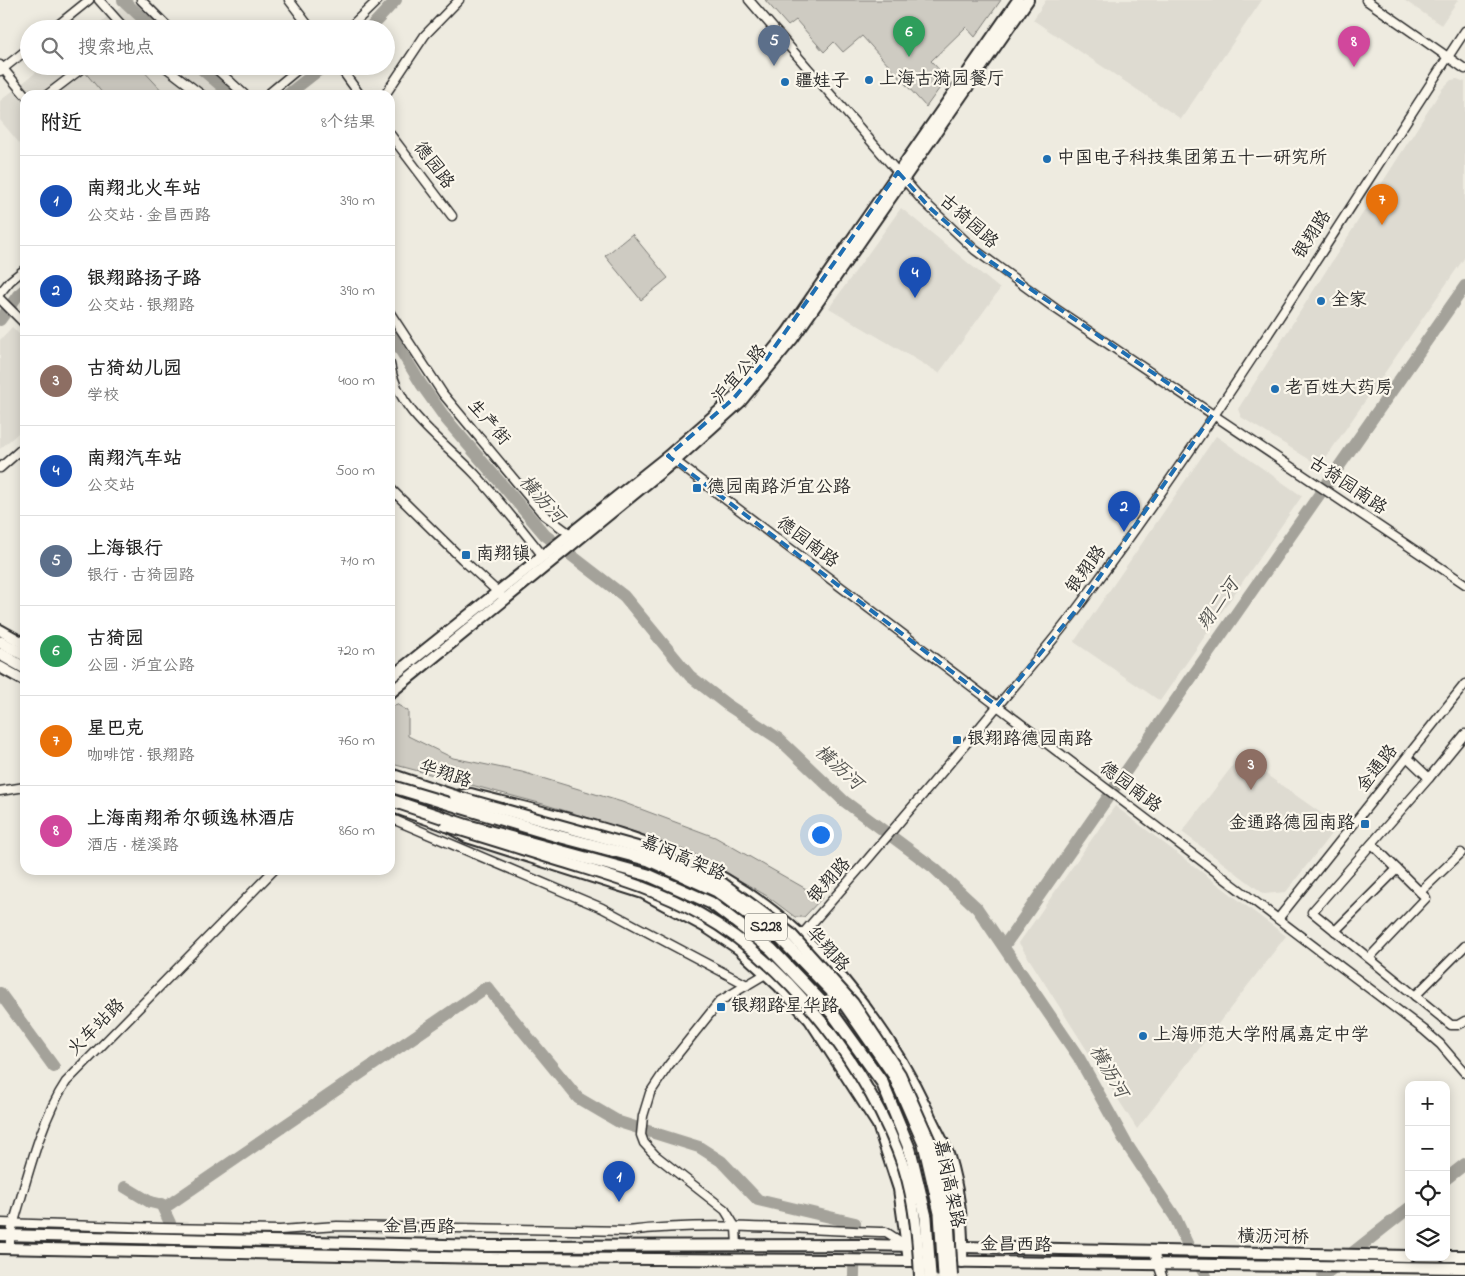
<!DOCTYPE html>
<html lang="zh">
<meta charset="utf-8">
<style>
:root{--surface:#fff;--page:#f6f6f6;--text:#222;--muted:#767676;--line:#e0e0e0;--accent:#1a73e8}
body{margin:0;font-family:"Indie Flower","LXGW WenKai TC",sans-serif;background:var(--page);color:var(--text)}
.controls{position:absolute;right:15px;bottom:15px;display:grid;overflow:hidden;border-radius:10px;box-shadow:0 2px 12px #0003}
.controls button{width:45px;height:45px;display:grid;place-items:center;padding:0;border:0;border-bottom:1px solid var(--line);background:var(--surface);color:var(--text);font:25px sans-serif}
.you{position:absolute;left:820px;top:834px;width:18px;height:18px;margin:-12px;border:4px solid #fff;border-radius:50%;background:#1a73e8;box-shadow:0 0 0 8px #1a73e833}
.badge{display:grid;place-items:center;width:32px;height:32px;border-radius:50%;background:var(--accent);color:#fff;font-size:16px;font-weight:700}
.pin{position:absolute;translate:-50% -41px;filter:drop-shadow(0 1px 2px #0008)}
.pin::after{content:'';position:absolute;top:26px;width:18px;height:15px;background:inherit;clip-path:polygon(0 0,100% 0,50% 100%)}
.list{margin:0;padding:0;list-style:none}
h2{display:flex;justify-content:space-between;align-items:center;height:65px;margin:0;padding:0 20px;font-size:21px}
h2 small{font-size:16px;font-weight:400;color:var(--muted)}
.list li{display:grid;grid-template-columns:32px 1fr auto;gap:15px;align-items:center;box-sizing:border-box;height:90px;padding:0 20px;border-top:1px solid var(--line)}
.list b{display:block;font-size:19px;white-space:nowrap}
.list p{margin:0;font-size:16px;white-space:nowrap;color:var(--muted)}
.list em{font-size:16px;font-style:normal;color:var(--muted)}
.icon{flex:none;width:28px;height:28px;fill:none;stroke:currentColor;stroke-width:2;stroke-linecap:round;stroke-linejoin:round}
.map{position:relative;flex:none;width:1465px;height:1276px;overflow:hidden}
.search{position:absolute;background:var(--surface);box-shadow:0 2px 12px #0003;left:20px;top:20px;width:375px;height:55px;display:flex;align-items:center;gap:12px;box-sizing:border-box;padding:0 18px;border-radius:28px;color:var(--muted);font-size:19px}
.panel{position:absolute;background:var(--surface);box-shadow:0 2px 12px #0003;left:20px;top:90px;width:375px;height:785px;border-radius:15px}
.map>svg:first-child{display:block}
.built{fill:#dedbd1}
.green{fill:#cecbc2;stroke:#7c7b76}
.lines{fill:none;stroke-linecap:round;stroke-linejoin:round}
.river{stroke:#a4a29a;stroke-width:12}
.minor-casing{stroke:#2b2b2b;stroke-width:11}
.major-casing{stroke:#2b2b2b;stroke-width:14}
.highway-casing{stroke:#2b2b2b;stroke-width:15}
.minor{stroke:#fbf7ec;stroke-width:8}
.major{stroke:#fbf7ec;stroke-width:10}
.highway{stroke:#fbf7ec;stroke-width:11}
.major-bridge-casing{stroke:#2b2b2b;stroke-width:14;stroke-linecap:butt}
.highway-bridge-casing{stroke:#2b2b2b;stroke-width:15;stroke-linecap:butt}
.major-bridge{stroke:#fbf7ec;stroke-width:10}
.highway-bridge{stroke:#fbf7ec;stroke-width:11}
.marked{fill:none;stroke:#1f6fb2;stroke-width:4;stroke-dasharray:10 6;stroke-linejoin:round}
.poi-dot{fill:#1f6fb2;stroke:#fbf7ec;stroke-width:2}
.labels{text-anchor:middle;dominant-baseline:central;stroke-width:4.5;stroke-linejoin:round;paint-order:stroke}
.shield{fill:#fbf7ec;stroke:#696865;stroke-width:1}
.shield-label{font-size:16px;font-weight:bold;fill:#2b2b2b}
.poi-label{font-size:18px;fill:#2b2b2b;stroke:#fbf7ec;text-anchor:start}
.street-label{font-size:18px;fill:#2b2b2b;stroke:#fbf7ec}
.water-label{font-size:19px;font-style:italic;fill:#555552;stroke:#fbf7ec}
</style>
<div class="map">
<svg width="1465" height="1276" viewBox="0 0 1465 1276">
<rect width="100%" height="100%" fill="#eeebe0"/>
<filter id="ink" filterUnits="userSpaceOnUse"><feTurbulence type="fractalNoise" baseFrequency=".02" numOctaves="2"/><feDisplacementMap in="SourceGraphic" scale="10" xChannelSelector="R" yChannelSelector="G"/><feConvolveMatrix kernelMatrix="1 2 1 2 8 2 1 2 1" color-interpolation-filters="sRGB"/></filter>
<g filter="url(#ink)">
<g class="built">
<path d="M 1046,0 L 1262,0 L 1181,119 L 1033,20 Z"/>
<path d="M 1404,0 L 1458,0 L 1441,25 Z"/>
<path d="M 121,6 L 148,29 L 92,29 Z"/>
<path d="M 44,66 L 191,66 L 224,95 L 25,95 L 25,150 L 0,120 L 0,101 Z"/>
<path d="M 1457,79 L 1465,82 L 1465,257 L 1320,466 L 1241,417 L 1238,409 L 1442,89 L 1451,80 Z"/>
<path d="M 901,208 L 1000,289 L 939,373 L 829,308 Z"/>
<path d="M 12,327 L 25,340 L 25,427 L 0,449 L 0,340 Z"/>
<path d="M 1216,436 L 1302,496 L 1160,701 L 1074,642 Z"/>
<path d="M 1240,756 L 1338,825 L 1286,892 L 1264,894 L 1182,832 Z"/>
<path d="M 1115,806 L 1286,936 L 1137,1129 L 1019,943 Z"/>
</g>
<g class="green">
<path d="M 765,0 L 1001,0 L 975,37 L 966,27 L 931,61 L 947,78 L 926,107 L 862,36 L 843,52 L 834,42 L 824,52 L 796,20 L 788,26 Z"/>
<path d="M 91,66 L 139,66 L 166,95 L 104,95 L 84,71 Z"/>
<path d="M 632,234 L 668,278 L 641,300 L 605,256 Z"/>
<path d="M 396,704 L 408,711 L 408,736 L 453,758 L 522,772 L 622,802 L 715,837 L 822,898 L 804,917 L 795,917 L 767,896 L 696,855 L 641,834 L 543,804 L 392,764 L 390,763 L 390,711 Z"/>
</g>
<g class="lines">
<g class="river">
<path d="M 123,0 L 154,29"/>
<path d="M 369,29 L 396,0"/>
<path d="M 198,66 L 232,95"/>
<path d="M 287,95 L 324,66"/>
<path d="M 0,320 L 18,295 L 25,289"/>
<path d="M 390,333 L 421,384 L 446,419 L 545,535 L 624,596 L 690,676 L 726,704 L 779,739 L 844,801 L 934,868 L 977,908 L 1079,1058 L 1126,1143 L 1175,1217 L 1191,1252 L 1206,1276"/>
<path d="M 1004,946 L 1465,286"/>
<path d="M 0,993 L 54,1067"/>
<path d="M 1446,1179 L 1465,1164"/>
<path d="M 125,1187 L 150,1202 L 167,1206 L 487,987 L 578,1098 L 619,1122 L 699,1147 L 721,1161 L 758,1200 L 855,1223 L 854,1276"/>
<path d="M 161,1204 L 170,1223"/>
<path d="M 1323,1276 L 1409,1208"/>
</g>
<g class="minor-casing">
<g id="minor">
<path d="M 99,0 L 125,29"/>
<path d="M 141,0 L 170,29"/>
<path d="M 289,0 L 311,29"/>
<path d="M 749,0 L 921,199 L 975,250 L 1056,309 L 1465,584"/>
<path d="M 1366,0 L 1465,69"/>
<path d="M 53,29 L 89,0"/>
<path d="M 348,29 L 378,0"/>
<path d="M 0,65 L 25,95"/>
<path d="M 164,66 L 202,95"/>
<path d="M 213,66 L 245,95"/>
<path d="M 339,66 L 360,95"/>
<path d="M 0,71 L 29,48"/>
<path d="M 47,95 L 85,66"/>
<path d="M 267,95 L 302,66"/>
<path d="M 385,95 L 425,35 L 459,0"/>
<path d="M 390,134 L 452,216"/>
<path d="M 0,293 L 10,281 L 25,269"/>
<path d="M 0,299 L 25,324"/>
<path d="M 390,313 L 443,394 L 543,514 L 574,537"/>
<path d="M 390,364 C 397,412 445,442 475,474 C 499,500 521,528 543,556"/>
<path d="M 671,458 L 1424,1030 L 1440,1044 L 1465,1073"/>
<path d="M 0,468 L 25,446"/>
<path d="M 390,488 L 462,559 L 500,594"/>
<path d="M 1407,757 L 1429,778 L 1312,912 L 1451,1025 L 1458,1025 L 1465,1021"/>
<path d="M 1429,778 L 1465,734"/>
<path d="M 0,791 L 25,787"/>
<path d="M 390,818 L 602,908 L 747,985"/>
<path d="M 1420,892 L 1461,853"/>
<path d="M 1278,919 L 1465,684"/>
<path d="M 1335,931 L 1397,869"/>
<path d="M 1369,958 L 1426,898 L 1372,844"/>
<path d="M 779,961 C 847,884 914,806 980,727 C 1013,687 1048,648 1079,606 C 1217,422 1339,223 1465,31"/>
<path d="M 1415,996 L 1465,946"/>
<path d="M 0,1223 L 162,1228 L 280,1230 L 337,1226 L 628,1231 C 713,1221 801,1230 886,1232 L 906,1245"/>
<path d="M 737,1245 L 736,1228 L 725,1210 L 655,1155 L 644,1143 L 641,1135 L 643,1116 L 650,1093 L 668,1066 L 720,1001 L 769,972"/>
<path d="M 10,1248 L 10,1235 C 25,1188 39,1122 66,1082 L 274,870"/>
<path d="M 1154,1252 L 1162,1276"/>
</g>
</g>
<g class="major-casing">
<g id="major">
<path d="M 0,630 L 25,644"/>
<path d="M 0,667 L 25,681"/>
<path d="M 390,678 L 668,456 L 734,398 L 787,333 L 1018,0"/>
<path d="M 390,693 L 678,458 L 740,402 L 793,338 L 1028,0"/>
<path d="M 390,774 L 455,796 L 471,794 C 556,816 647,834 725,879 C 815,931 884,1019 928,1112 C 934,1127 944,1142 949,1157 C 959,1190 963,1228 962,1262"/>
<path d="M 390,806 L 447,826 L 467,837 L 643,893 L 706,927 L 739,949 L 778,985 L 810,1020 L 878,1125 L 899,1189 L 909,1261"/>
<path d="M 0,1235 L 487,1246 L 866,1245 L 1409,1256"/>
<path d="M 0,1248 L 487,1258 L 835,1260 L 1465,1268"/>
<path d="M 1446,1256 L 1465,1256"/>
</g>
</g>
<g class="highway-casing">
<g id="highway">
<path d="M 0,642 L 25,655"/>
<path d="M 0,654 L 25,668"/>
</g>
</g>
<use href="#minor" class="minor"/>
<use href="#major" class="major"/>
<use href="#highway" class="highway"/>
<g class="major-bridge-casing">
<g id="major-bridge">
<path d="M 455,796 L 652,851 L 722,883 L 790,933 L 853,1003 L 900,1074 L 936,1155 L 948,1213 L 952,1276"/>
<path d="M 447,826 C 491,839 534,853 577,866 C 619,879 662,892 700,914 C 791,965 870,1071 904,1168 C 915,1203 918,1240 920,1276"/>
</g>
</g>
<g class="highway-bridge-casing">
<g id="highway-bridge">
<path d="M 390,786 L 554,835 L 649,860 L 717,891 L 779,937 L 846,1006 L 894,1075 L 924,1144 L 940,1213 L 944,1276"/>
<path d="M 390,800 L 465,825 L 648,875 L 711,903 L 771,949 L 833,1014 L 882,1082 L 910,1150 L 926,1217 L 930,1276"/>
</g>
</g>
<use href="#major-bridge" class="major-bridge"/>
<use href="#highway-bridge" class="highway-bridge"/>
</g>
</g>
<path class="marked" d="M 898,172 L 930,208 L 991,262 L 1213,414 L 1077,609 L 997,706 L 668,456 L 734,398 L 762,365 Z"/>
<g class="poi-dot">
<circle cx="869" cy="80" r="5"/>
<circle cx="785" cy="82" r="5"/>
<circle cx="1047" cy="159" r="5"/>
<circle cx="1321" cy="301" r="5"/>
<circle cx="1275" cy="389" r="5"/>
<rect x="692" y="483" width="10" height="10" rx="2.5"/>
<rect x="461" y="550" width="10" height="10" rx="2.5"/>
<rect x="952" y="735" width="10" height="10" rx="2.5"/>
<rect x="1360" y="819" width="10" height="10" rx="2.5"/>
<rect x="716" y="1002" width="10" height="10" rx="2.5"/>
<circle cx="1143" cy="1036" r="5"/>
</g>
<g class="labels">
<rect class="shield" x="745" y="913.5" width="42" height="27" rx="4"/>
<g class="shield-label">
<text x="766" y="927">S228</text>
</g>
<g class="poi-label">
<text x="879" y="80">上海古漪园餐厅</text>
<text x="795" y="82">疆娃子</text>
<text x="1057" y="159">中国电子科技集团第五十一研究所</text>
<text x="1331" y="301">全家</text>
<text x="1285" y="389">老百姓大药房</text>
<text x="707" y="488">德园南路沪宜公路</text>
<text x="476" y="555">南翔镇</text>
<text x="967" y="740">银翔路德园南路</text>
<text x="1355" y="824" text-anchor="end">金通路德园南路</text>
<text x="731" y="1007">银翔路星华路</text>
<text x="1153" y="1036">上海师范大学附属嘉定中学</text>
</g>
<g class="street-label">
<text transform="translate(433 166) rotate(53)">德园路</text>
<text transform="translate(968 222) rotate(42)">古猗园路</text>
<text transform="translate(1313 235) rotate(-57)">银翔路</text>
<text transform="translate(740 375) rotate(-48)">沪宜公路</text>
<text transform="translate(488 423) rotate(49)">生产街</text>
<text transform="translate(1347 486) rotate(34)">古猗园南路</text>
<text transform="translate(807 543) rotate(37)">德园南路</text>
<text transform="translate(1087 570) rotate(-54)">银翔路</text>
<text transform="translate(1378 769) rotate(-52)">金通路</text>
<text transform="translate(445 775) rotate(18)">华翔路</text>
<text transform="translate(1130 788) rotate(37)">德园南路</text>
<text transform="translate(683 859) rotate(23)">嘉闵高架路</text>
<text transform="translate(830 881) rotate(-48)">银翔路</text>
<text transform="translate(827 950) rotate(48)">华翔路</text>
<text transform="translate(97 1028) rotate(-45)">火车站路</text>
<text transform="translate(948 1184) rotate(78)">嘉闵高架路</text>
<text transform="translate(419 1228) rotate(1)">金昌西路</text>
<text transform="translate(1273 1238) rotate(1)">横沥河桥</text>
<text transform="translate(1016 1246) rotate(1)">金昌西路</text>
</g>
<g class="water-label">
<text transform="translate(541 500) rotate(48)">横沥河</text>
<text transform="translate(1219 605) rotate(-55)">翔二河</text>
<text transform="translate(838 768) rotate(42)">横沥河</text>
<text transform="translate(1108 1072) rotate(60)">横沥河</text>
</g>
</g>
</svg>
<div class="controls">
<button>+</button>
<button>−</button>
<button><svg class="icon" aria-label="locate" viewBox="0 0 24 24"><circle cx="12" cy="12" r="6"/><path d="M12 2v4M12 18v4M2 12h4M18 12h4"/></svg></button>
<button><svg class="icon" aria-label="layers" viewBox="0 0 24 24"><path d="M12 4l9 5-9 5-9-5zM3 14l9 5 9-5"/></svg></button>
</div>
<div class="you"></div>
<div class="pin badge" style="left:619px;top:1202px;background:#1a4fb4">1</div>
<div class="pin badge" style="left:1124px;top:532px;background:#1a4fb4">2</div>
<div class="pin badge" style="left:1251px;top:790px;background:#8d6e63">3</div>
<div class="pin badge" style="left:915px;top:298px;background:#1a4fb4">4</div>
<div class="pin badge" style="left:774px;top:66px;background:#5c6f8a">5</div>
<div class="pin badge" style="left:909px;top:57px;background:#2e9e5b">6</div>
<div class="pin badge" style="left:1382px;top:225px;background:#e8710a">7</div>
<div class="pin badge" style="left:1354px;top:67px;background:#d1479c">8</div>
<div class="search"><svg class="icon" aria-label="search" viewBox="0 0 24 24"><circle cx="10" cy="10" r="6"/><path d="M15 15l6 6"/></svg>搜索地点</div>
<section class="panel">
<h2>附近<small>8个结果</small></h2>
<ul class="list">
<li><span class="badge" style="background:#1a4fb4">1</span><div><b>南翔北火车站</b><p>公交站 · 金昌西路</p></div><em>390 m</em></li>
<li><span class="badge" style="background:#1a4fb4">2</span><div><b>银翔路扬子路</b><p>公交站 · 银翔路</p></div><em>390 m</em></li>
<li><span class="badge" style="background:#8d6e63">3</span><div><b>古猗幼儿园</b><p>学校</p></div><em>400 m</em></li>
<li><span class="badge" style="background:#1a4fb4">4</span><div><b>南翔汽车站</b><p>公交站</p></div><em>500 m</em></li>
<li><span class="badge" style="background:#5c6f8a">5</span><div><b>上海银行</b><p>银行 · 古猗园路</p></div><em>710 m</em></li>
<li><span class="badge" style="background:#2e9e5b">6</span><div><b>古猗园</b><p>公园 · 沪宜公路</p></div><em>720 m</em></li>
<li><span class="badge" style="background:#e8710a">7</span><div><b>星巴克</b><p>咖啡馆 · 银翔路</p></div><em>760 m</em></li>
<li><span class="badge" style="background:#d1479c">8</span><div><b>上海南翔希尔顿逸林酒店</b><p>酒店 · 槎溪路</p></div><em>860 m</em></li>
</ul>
</section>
</div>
